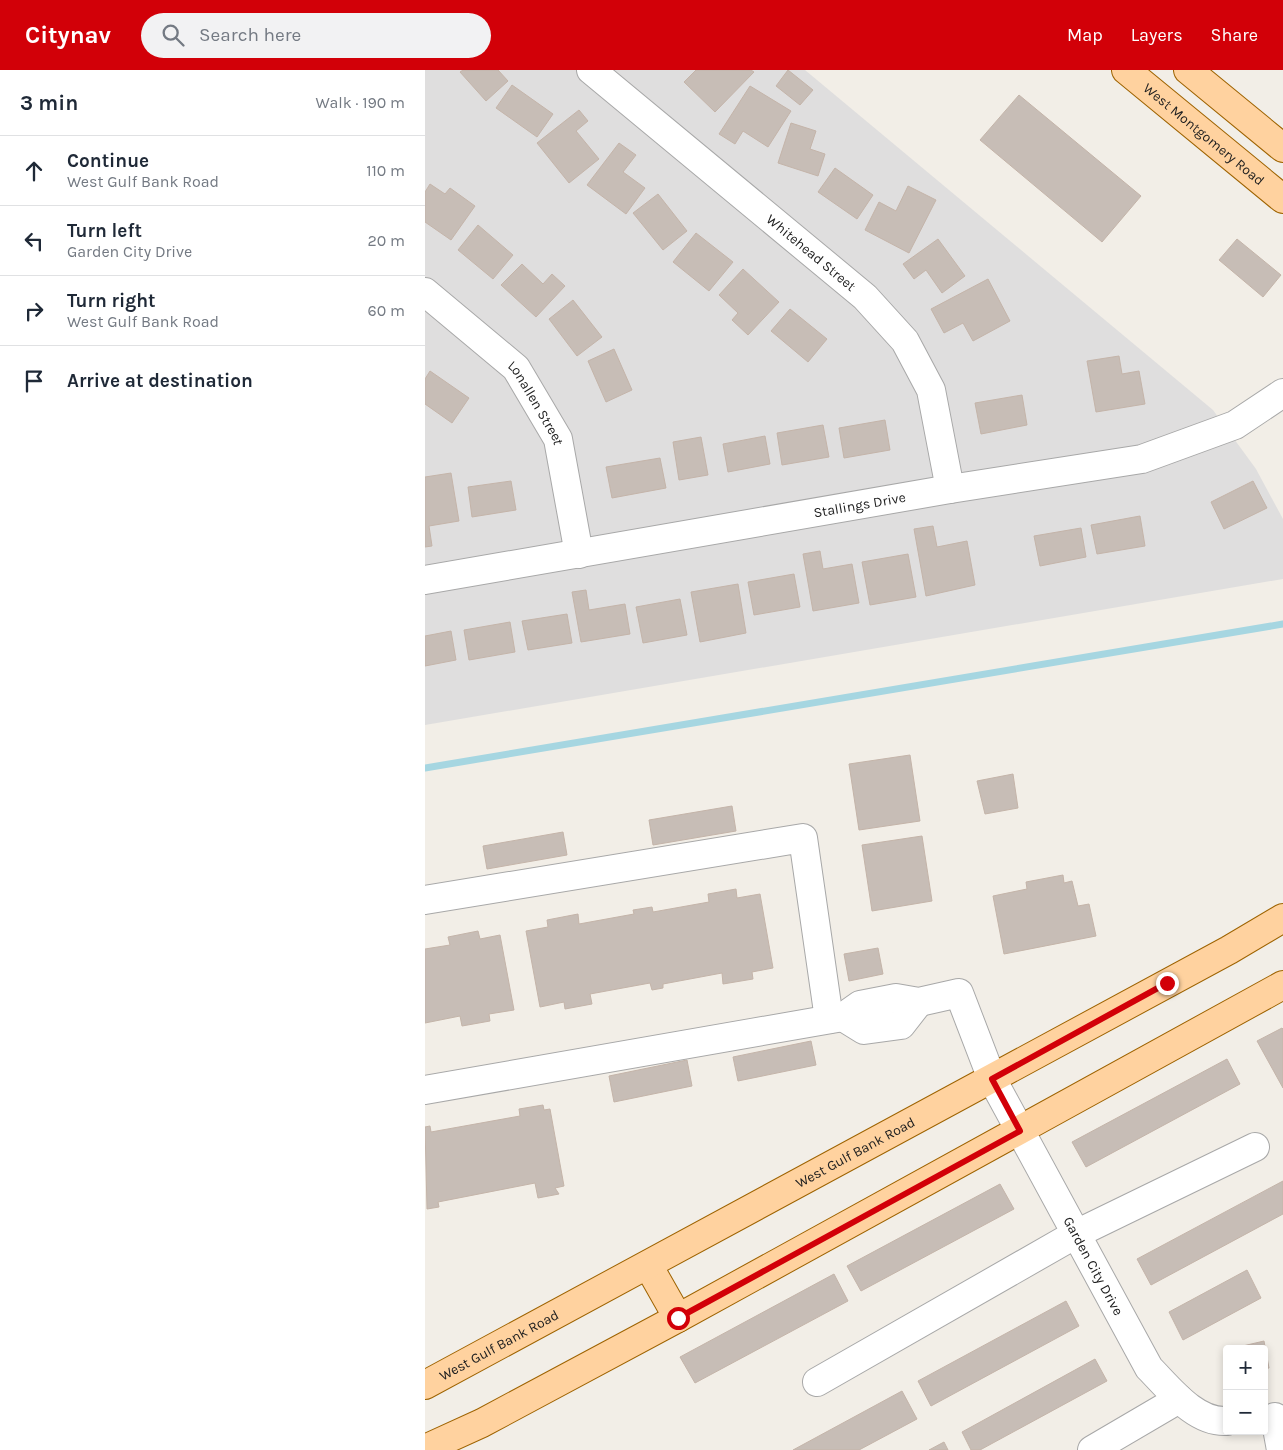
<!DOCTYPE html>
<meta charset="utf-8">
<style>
:root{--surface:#fff;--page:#f2f2f3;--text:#1f2937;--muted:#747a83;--line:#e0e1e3;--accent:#d20008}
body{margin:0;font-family:Karla,sans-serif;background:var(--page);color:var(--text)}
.controls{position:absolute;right:15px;bottom:15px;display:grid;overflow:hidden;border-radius:5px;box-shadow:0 2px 8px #0003}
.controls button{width:45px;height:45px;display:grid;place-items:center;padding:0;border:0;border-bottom:1px solid var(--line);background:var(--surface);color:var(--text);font:25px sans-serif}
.stop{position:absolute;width:15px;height:15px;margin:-11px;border:4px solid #d20008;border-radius:50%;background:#fff}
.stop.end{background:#d20008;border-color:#fff;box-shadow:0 1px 5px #0008}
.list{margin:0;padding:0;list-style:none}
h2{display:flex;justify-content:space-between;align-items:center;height:65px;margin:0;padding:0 20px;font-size:21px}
h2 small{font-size:16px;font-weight:400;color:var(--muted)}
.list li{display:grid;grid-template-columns:32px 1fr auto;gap:15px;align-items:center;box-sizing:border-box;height:70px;padding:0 20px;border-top:1px solid var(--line)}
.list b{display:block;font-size:19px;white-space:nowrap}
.list p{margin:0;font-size:16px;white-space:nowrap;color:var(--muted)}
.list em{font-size:16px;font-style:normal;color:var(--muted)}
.icon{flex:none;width:28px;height:28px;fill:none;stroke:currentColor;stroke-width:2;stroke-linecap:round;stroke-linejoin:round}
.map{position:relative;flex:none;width:858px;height:1380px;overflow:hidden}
header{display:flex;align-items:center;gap:30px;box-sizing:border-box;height:70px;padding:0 25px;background:var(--accent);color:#fff}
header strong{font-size:24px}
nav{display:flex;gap:28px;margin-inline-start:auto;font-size:18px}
.search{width:350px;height:45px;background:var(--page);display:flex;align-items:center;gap:12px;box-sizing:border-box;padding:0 18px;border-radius:28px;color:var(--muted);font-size:19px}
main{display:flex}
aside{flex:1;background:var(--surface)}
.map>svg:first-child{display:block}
.residential{fill:#dfdede}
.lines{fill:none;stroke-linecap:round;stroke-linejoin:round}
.stream{stroke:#a6d6e1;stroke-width:7}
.building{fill:#c7bdb6;stroke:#c4b4a9}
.minor-casing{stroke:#a8a8a8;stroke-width:30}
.major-casing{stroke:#9e6300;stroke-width:30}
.minor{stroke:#fff;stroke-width:28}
.major{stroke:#ffd29f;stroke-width:28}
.route{stroke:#d20008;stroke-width:6}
.labels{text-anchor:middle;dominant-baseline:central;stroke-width:5;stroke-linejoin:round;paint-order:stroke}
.street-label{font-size:14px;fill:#212121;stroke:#fff}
</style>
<header>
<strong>Citynav</strong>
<div class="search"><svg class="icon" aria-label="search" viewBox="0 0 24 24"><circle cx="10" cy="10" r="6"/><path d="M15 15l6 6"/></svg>Search here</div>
<nav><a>Map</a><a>Layers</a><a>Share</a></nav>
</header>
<main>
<aside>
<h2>3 min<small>Walk · 190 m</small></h2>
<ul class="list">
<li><svg class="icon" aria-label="ahead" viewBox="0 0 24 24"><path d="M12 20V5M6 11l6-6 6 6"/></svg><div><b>Continue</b><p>West Gulf Bank Road</p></div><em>110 m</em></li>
<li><svg class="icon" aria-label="left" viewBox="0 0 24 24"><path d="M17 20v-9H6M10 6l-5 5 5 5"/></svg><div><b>Turn left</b><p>Garden City Drive</p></div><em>20 m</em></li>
<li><svg class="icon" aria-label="right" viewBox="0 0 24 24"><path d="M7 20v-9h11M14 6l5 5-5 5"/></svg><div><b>Turn right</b><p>West Gulf Bank Road</p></div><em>60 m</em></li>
<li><svg class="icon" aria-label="arrive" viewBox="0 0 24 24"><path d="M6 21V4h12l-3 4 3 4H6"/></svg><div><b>Arrive at destination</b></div></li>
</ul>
</aside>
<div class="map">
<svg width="858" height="1380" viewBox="0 0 858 1380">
<rect width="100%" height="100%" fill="#f2eee7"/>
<path class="residential" d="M 0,0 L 380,0 L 788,340 L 831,399 L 858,449 L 858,509 L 0,655 Z"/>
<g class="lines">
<path class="stream" d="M 0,698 L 858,554"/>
</g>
<g class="building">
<path d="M 38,0 L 73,0 L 83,11 L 61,31 L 35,2 Z"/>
<path d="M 271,0 L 326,0 L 329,2 L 290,42 L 259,12 Z"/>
<path d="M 363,0 L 388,20 L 375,35 L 351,16 Z"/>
<path d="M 87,15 L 128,44 L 112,67 L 71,38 Z"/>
<path d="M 325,16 L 366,41 L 343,77 L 318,61 L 310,74 L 294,64 Z"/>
<path d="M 594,25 L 716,126 L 677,172 L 555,70 Z"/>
<path d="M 154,40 L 163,51 L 151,61 L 174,89 L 144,113 L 112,73 Z"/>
<path d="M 366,53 L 391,61 L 385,79 L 400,84 L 393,106 L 353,93 Z"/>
<path d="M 194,73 L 211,85 L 198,102 L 220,118 L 201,144 L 162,115 Z"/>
<path d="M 410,98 L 448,125 L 432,149 L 393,122 Z"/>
<path d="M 5,114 L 20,124 L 25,118 L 50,136 L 26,170 L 0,152 L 0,122 Z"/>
<path d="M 483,116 L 511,130 L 484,183 L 440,160 L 454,132 L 471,141 Z"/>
<path d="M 233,124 L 262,161 L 238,180 L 208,143 Z"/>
<path d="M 53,155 L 88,185 L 68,209 L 33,180 Z"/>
<path d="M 271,163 L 308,192 L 284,221 L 248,192 Z"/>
<path d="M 513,169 L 540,206 L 517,223 L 501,200 L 489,209 L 478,194 Z"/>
<path d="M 812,169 L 856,205 L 838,227 L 794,190 Z"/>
<path d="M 97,194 L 118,214 L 127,204 L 140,216 L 111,247 L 76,215 Z"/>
<path d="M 318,199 L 354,232 L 323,265 L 307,250 L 313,243 L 294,225 Z"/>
<path d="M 563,209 L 585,251 L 548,271 L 538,253 L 519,263 L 506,239 Z"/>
<path d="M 148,230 L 177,267 L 152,286 L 124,249 Z"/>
<path d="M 365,239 L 402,269 L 383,292 L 346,261 Z"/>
<path d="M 189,279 L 207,320 L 181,332 L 163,291 Z"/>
<path d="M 694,286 L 697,304 L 714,301 L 720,334 L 671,342 L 662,291 Z"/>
<path d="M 5,301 L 44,328 L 27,353 L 0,334 L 0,309 Z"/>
<path d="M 597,325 L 602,355 L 556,364 L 550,333 Z"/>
<path d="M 460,350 L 465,380 L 419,388 L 414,358 Z"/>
<path d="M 398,355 L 404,387 L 357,395 L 352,363 Z"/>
<path d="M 340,366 L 345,394 L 303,402 L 298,374 Z"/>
<path d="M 276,367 L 283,405 L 254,410 L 248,372 Z"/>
<path d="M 235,388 L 241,418 L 187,428 L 181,397 Z"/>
<path d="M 26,403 L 34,451 L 4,456 L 7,476 L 0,477 L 0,407 Z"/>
<path d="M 86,411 L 91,440 L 47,447 L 43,417 Z"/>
<path d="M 828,411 L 842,438 L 799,459 L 786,432 Z"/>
<path d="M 715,446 L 720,476 L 672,484 L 666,455 Z"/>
<path d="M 508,456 L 512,477 L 542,471 L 550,515 L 501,526 L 489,459 Z"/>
<path d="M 656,458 L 661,487 L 615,496 L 609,466 Z"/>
<path d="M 395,481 L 398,499 L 427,494 L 434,533 L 388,541 L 378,484 Z"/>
<path d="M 483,484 L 491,527 L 445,535 L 437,492 Z"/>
<path d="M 369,504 L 375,537 L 329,545 L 323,512 Z"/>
<path d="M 313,514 L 321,563 L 275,572 L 266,522 Z"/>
<path d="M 161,520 L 164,540 L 200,534 L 205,564 L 156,572 L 147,522 Z"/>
<path d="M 255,529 L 262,565 L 218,573 L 211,537 Z"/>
<path d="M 142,544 L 147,573 L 103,580 L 97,551 Z"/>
<path d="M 85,552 L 90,582 L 44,590 L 39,560 Z"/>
<path d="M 26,561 L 31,590 L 0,596 L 0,566 Z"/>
<path d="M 485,685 L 495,751 L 434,760 L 424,694 Z"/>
<path d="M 588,704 L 593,738 L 560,744 L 552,711 Z"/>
<path d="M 307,736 L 311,761 L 228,775 L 224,750 Z"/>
<path d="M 138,762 L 142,785 L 62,799 L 58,776 Z"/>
<path d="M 497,766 L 507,831 L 447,841 L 437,775 Z"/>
<path d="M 638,805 L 639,813 L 647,811 L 653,836 L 664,834 L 671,866 L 579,884 L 568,826 L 602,819 L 601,812 Z"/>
<path d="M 311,819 L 312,828 L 335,824 L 348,898 L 327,902 L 328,909 L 298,914 L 297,903 L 238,914 L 238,918 L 227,920 L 225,913 L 165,924 L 167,934 L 140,939 L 139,932 L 115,937 L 101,861 L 123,857 L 122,850 L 153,844 L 154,854 L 209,844 L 208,840 L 227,837 L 228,842 L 284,832 L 283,824 Z"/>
<path d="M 53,861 L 55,869 L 75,865 L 89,940 L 64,944 L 65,951 L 37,956 L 35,946 L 0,953 L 0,879 L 25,875 L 23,867 Z"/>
<path d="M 453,878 L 458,904 L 424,911 L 419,884 Z"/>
<path d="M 857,958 L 858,959 L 858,1018 L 832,971 Z"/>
<path d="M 386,971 L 391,995 L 313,1011 L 308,987 Z"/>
<path d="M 802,989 L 815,1014 L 661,1097 L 647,1072 Z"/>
<path d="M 262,990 L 267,1016 L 189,1032 L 184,1006 Z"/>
<path d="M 118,1035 L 119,1040 L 125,1039 L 139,1116 L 130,1118 L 134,1124 L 113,1128 L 110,1113 L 13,1132 L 14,1137 L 2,1139 L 0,1057 L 5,1056 L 6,1062 L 95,1046 L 94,1039 Z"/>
<path d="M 858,1111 L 858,1144 L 726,1215 L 712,1189 Z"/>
<path d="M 575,1114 L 589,1139 L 436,1221 L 422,1196 Z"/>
<path d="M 822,1200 L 836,1228 L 758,1270 L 744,1242 Z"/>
<path d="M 409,1204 L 423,1231 L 270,1313 L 255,1287 Z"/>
<path d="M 641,1231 L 654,1256 L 506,1336 L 493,1311 Z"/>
<path d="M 839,1271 L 844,1298 L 839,1299 L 839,1279 L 805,1279 Z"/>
<path d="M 670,1289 L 682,1311 L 555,1380 L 546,1380 L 537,1362 Z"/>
<path d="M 477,1321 L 492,1349 L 434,1380 L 368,1380 Z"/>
<path d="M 519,1372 L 523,1380 L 504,1380 Z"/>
</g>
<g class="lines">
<g class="minor-casing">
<g id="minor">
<path id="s1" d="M 166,0 L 440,227 L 480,271 L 506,320 L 525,419"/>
<path id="s2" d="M 0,222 L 91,298 L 133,369 L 154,484"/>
<path id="s3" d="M 0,510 L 525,419 L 717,389 L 810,355 L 858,323"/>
<path d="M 0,830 L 378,768 L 404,949"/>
<path d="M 418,947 L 439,960 L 476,955 L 494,932"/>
<path id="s4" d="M 0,1020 L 418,947 L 435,935 L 471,928 L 494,932 L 534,923 L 567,1009 L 724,1298 C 744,1318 770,1353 802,1351"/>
<path d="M 392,1312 L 651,1164 L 830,1077"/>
<path d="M 850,1347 L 856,1380"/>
<path d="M 667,1380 L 754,1329"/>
</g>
</g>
<g class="major-casing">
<g id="major">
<path id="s5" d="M 701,0 L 858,129"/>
<path d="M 763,0 L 858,78"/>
<path d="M 223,1195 L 253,1248"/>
<path id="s6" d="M 0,1315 L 804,880 L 858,848"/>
<path d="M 0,1379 L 57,1353 L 253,1248 L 858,915"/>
</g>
</g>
<use href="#minor" class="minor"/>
<use href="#major" class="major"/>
</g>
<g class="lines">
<path class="route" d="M 253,1248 L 595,1061 L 567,1009 L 742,913"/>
</g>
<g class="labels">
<g class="street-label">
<text stroke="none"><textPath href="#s5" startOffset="101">West Montgomery Road</textPath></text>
<text stroke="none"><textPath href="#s1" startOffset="286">Whitehead Street</textPath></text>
<text stroke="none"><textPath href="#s2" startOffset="159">Lonallen Street</textPath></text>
<text stroke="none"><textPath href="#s3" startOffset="441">Stallings Drive</textPath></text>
<text stroke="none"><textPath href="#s6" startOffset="489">West Gulf Bank Road</textPath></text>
<text stroke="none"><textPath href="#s4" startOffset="851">Garden City Drive</textPath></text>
<text stroke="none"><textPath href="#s6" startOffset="84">West Gulf Bank Road</textPath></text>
</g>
</g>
</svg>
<div class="controls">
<button>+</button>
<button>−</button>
</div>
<div class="stop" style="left:253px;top:1248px"></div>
<div class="stop end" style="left:742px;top:913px"></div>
</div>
</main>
